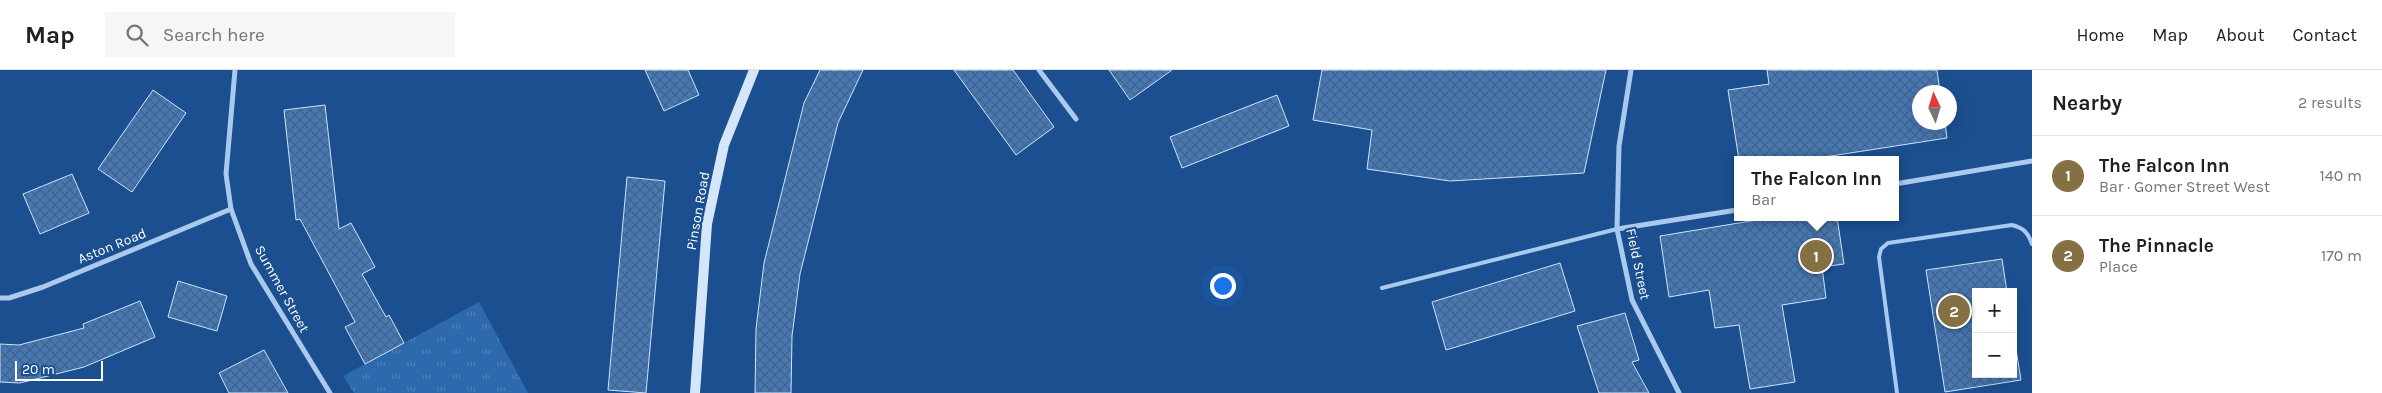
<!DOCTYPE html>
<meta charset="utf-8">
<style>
:root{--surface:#fff;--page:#f6f6f6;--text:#202124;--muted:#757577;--line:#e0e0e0;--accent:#847042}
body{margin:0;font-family:Karla,sans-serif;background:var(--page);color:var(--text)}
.controls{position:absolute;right:15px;bottom:15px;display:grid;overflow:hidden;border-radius:0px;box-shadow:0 5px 20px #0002}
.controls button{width:45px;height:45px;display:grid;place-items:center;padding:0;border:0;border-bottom:1px solid var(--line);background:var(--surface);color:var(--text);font:25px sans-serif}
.compass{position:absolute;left:1912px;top:15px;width:45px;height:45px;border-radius:50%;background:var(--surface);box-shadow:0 5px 20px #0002;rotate:356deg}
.scale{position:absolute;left:15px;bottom:12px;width:88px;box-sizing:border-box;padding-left:5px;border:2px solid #fff;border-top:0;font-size:14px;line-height:18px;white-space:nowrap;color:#fff;-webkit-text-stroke:4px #1b4f8f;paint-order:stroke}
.you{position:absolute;left:1222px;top:215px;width:18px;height:18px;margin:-12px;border:4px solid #fff;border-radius:50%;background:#1a73e8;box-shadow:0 0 0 8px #1a73e833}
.badge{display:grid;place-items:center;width:32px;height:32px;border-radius:50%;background:var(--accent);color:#fff;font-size:16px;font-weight:700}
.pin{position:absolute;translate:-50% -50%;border:2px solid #fff;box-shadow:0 1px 5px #0006}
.popup{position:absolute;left:1734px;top:86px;width:165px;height:65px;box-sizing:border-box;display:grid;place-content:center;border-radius:0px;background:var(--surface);filter:drop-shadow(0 1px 4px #0005);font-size:16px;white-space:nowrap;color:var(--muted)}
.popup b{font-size:19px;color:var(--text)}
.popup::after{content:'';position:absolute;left:50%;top:100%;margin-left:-10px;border:10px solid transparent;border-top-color:var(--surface)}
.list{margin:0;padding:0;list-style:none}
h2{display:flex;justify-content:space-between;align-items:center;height:65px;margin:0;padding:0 20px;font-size:21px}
h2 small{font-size:16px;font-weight:400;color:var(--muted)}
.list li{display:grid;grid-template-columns:32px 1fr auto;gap:15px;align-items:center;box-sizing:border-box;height:80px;padding:0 20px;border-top:1px solid var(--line)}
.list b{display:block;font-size:19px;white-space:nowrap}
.list p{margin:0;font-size:16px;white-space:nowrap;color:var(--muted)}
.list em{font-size:16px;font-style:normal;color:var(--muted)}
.icon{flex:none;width:28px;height:28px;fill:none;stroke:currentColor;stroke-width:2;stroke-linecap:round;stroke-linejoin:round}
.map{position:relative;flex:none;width:2032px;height:323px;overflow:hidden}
header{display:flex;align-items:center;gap:30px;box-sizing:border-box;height:70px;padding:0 25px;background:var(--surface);border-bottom:1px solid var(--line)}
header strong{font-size:24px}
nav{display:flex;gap:28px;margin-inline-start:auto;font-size:18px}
.search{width:350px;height:45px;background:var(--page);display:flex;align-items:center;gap:12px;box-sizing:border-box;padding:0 18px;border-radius:0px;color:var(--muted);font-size:19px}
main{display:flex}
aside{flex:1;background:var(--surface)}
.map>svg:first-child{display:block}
.grass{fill:url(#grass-tufts)}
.building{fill:url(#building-cross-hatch);stroke:#cfe3fa}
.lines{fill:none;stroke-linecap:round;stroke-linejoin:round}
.lane{stroke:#a9c9ee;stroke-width:4}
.street{stroke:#a9c9ee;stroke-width:5}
.secondary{stroke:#d6e6fa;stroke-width:10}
.labels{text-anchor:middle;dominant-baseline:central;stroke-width:4.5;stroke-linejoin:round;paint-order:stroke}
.street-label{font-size:14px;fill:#fff;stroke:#1b4f8f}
</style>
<header>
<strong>Map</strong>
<div class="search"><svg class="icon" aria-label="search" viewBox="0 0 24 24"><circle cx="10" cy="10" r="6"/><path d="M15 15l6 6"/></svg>Search here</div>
<nav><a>Home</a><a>Map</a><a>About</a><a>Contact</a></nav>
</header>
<main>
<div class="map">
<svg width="2032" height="323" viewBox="0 0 2032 323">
<defs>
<pattern id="grass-tufts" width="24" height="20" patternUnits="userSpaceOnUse" patternTransform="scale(1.25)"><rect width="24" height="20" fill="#2e69ad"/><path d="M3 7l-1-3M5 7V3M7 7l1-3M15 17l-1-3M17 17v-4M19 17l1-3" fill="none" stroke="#4d80b9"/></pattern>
<pattern id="building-cross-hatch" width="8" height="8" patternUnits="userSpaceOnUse" patternTransform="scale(1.25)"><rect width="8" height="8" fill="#4478b7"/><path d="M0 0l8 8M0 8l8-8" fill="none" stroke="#486282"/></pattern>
</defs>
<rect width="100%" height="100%" fill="#1b4f8f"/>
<path class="grass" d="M 479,232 L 528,323 L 354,323 L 343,306 Z"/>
<g class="building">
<path d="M 645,0 L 688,0 L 699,25 L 664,41 Z"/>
<path d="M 820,0 L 863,0 L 838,53 L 800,204 L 792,266 L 791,323 L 755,323 L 756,259 L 764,193 L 804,33 Z"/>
<path d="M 954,0 L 1013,0 L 1054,57 L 1016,85 Z"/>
<path d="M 1109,0 L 1172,0 L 1130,30 Z"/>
<path d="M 1322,0 L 1606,0 L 1584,103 L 1450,111 L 1367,99 L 1372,60 L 1313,50 Z"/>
<path d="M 1767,0 L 1937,0 L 1940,22 L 1920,22 L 1920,52 L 1945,52 L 1947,68 L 1805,90 L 1739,90 L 1728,20 L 1769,14 Z"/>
<path d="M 153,20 L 186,43 L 132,122 L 98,99 Z"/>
<path d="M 1277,25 L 1289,56 L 1182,98 L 1170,67 Z"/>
<path d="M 325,35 L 339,159 L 351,153 L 375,197 L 362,204 L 386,247 L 389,245 L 404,273 L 365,294 L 345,257 L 355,252 L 300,149 L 296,150 L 284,40 Z"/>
<path d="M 72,104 L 89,143 L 40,164 L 23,124 Z"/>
<path d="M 627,107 L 665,111 L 646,323 L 608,320 Z"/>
<path d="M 1775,147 L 1837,147 L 1844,194 L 1822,197 L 1826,228 L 1782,235 L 1795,312 L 1750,319 L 1739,255 L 1715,258 L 1709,220 L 1669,227 L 1660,166 Z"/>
<path d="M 2002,189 L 2007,222 L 1976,222 L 1976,304 L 2013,304 L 2013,261 L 2021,310 L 1945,322 L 1926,200 Z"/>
<path d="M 1560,193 L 1575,241 L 1446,280 L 1432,232 Z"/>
<path d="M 178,211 L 227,226 L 217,261 L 168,247 Z"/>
<path d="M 140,231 L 155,267 L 84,297 L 20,313 L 0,312 L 0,274 L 19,275 L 84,258 L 83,254 Z"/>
<path d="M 1625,243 L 1639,290 L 1632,292 L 1649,323 L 1599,323 L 1577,256 Z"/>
<path d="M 264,280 L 288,323 L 229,323 L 219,303 Z"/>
</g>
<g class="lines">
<g class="lane">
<path d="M 1382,218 L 1617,159"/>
<path d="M 1897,323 L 1879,187 L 1881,179 L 1888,173 L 2012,155 C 2024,158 2028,163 2032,174"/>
</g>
<g class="street">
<path d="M 235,0 L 226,104 L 231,139 L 251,194 L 330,323"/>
<path d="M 1039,0 L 1076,49"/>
<path d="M 1631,0 L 1619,76 L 1617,159 L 1632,230 L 1679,323"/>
<path d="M 1895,114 L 2032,91"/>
<path d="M 1617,159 L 1737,140"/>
<path d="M 0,228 L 9,228 L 43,217 L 231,139"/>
</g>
<path class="secondary" d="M 695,323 L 707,154 L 724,75 L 754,0"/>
</g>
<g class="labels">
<g class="street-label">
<text transform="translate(698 141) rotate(-80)">Pinson Road</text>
<text transform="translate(112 176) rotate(-22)">Aston Road</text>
<text transform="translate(1638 194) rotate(78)">Field Street</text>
<text transform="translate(282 219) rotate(61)">Summer Street</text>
</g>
</g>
</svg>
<div class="controls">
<button>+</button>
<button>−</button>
</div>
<svg class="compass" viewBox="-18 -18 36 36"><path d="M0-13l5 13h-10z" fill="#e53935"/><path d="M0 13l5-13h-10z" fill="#757577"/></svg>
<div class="scale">20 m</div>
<div class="you"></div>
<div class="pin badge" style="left:1816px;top:186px">1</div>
<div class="popup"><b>The Falcon Inn</b>Bar</div>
<div class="pin badge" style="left:1954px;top:241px">2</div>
</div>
<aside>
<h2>Nearby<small>2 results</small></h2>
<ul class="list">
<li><span class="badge">1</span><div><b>The Falcon Inn</b><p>Bar · Gomer Street West</p></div><em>140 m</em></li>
<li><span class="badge">2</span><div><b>The Pinnacle</b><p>Place</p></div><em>170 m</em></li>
</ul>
</aside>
</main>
